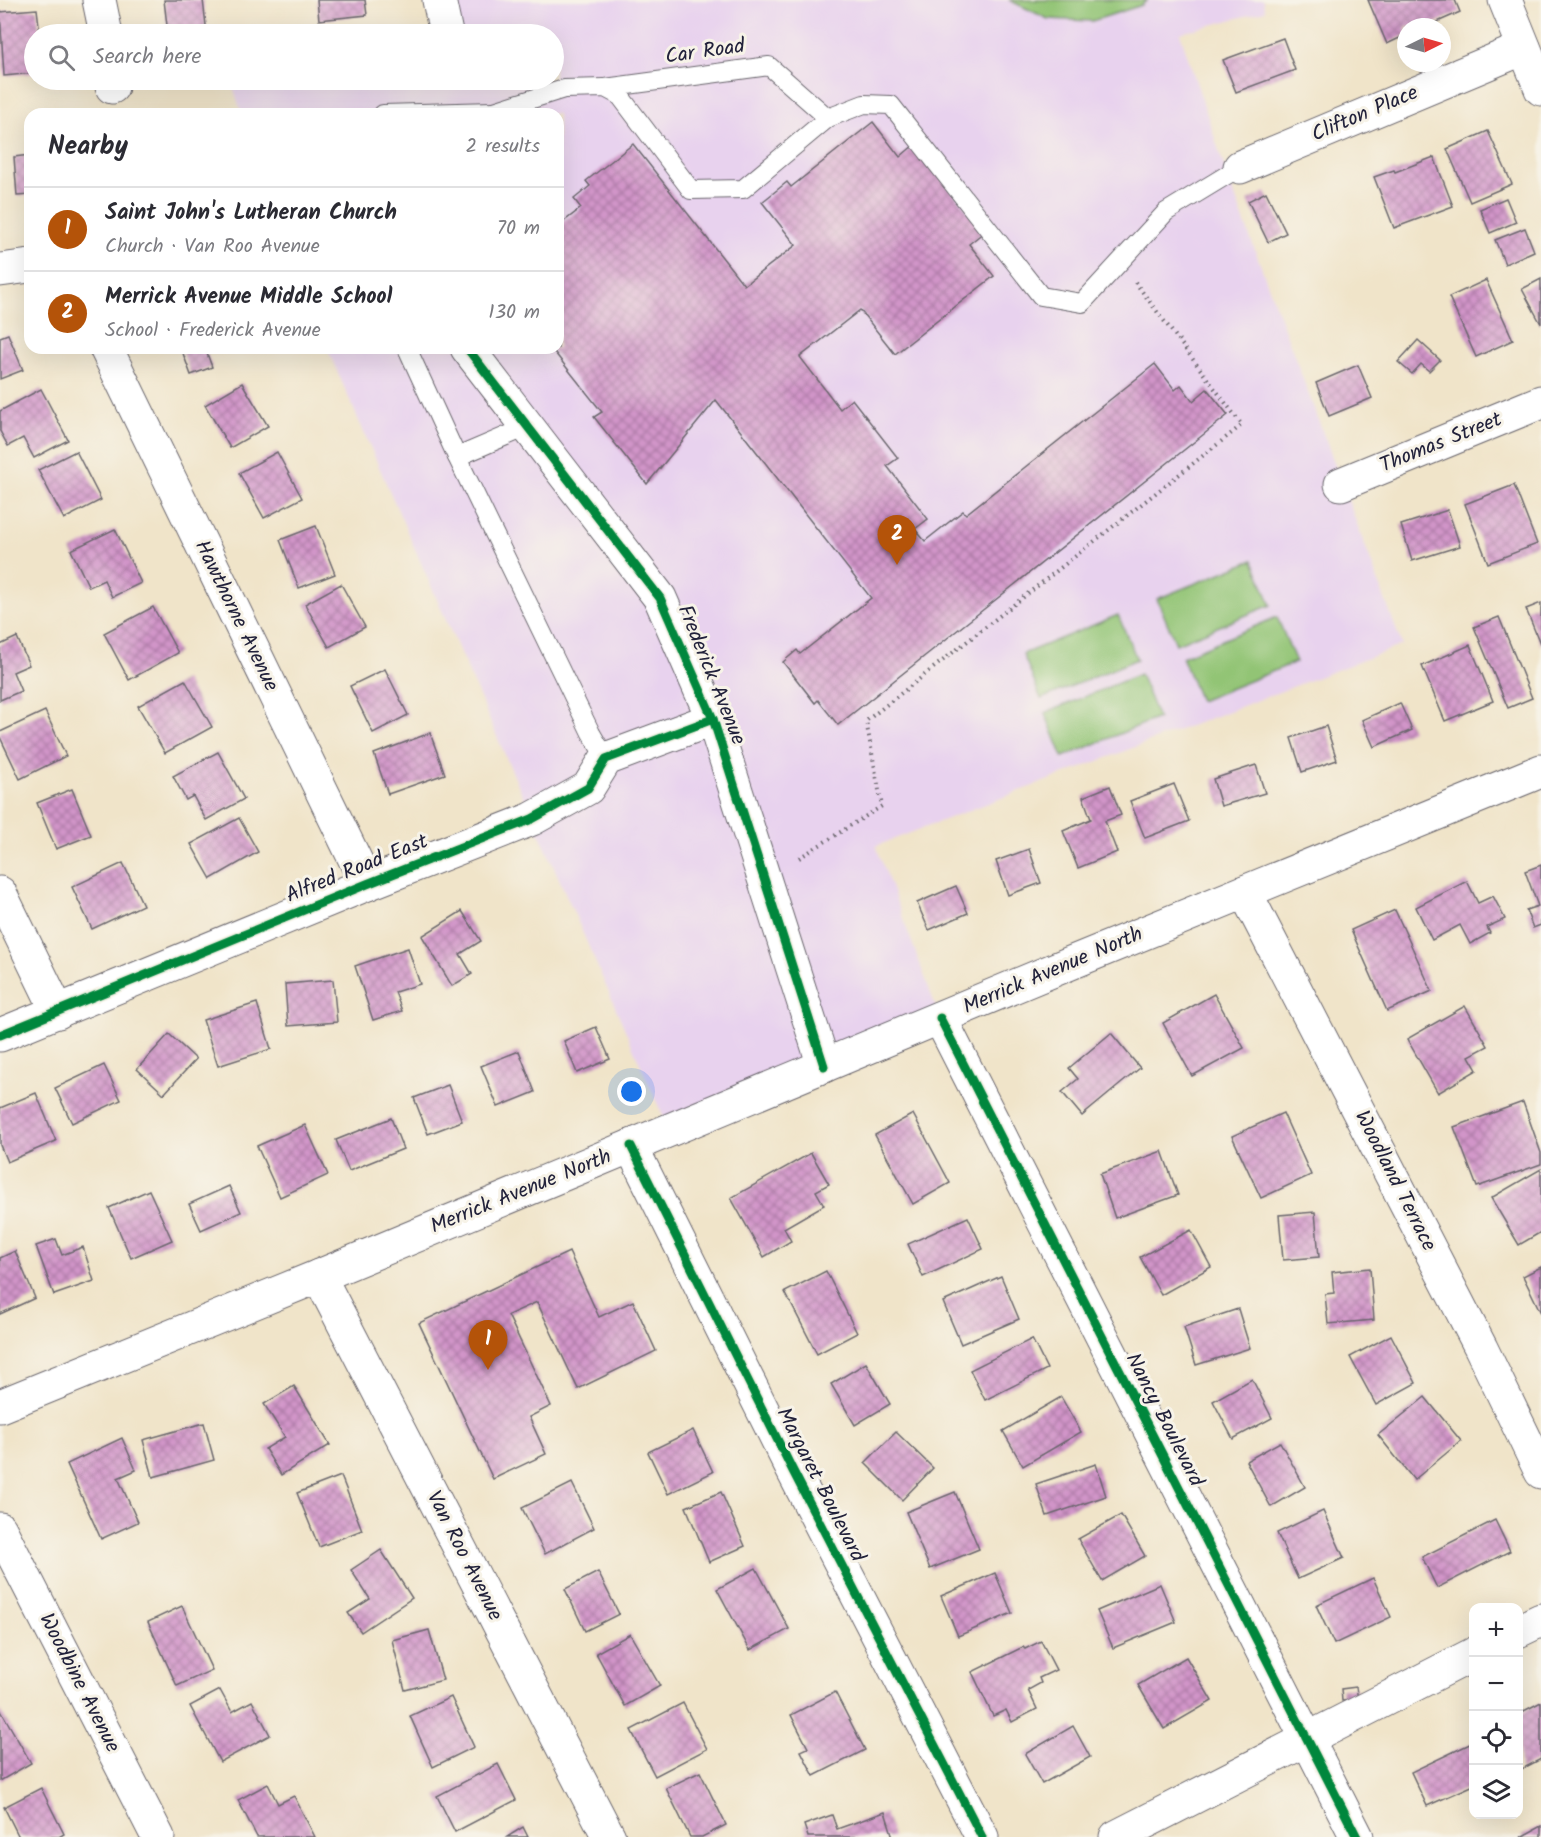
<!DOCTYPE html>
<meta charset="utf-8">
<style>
:root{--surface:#fff;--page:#f2f2f3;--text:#2b2b33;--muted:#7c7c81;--line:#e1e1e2;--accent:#b45309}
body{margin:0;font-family:Kalam,sans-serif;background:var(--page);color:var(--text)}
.controls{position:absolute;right:18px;bottom:18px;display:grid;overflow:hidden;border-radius:12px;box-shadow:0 6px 24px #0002}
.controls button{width:54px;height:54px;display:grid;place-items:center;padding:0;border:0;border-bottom:2px solid var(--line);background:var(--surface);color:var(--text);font:30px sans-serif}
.compass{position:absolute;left:1397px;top:18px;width:54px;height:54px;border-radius:50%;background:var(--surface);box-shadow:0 6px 24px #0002;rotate:85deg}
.you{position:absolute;left:632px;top:1092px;width:21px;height:21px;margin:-15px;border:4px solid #fff;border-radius:50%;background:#1a73e8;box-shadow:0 0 0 9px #1a73e833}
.badge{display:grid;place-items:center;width:39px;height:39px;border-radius:50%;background:var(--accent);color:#fff;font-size:20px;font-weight:700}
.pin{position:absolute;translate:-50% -50px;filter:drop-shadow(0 2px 3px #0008)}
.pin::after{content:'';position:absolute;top:32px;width:21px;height:18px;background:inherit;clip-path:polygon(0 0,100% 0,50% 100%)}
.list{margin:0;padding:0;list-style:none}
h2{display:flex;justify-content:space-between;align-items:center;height:78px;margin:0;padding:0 24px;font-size:26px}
h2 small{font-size:20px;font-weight:400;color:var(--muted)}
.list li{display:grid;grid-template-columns:39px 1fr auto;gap:18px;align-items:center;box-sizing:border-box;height:84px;padding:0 24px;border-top:2px solid var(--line)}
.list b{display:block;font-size:22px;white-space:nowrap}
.list p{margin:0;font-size:20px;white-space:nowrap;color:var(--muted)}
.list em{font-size:20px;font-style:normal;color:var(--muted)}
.icon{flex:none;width:33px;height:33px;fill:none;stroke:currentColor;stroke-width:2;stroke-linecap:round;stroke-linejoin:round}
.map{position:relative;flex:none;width:1541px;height:1837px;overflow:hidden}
.search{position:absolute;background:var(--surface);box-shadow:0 6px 24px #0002;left:24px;top:24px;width:540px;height:66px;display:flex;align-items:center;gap:15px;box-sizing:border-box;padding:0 21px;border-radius:33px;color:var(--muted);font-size:22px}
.panel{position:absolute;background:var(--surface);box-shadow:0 6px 24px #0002;left:24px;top:108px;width:540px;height:246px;border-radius:18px}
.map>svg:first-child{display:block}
.built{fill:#e8d2ee}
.grass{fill:#92c474;stroke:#5a7358;stroke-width:1.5}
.building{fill:url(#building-cross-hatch)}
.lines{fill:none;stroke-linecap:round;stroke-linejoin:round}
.service-casing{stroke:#6a666d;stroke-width:20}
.minor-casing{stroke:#6a666d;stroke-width:35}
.secondary-casing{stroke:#6a666d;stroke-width:35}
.path{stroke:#6a666d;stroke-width:4;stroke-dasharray:1.5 4.5;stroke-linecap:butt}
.service{stroke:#fff;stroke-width:18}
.minor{stroke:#fff;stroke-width:33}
.secondary{stroke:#fff;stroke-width:33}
.cycleway-casing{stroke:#f7f3e8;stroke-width:13}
.cycleway{stroke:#00873e;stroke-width:9}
.labels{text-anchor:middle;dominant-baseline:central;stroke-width:6;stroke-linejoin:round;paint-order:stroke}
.street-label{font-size:21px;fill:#22223b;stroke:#f7f3e8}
</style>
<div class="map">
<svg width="1541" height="1837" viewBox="0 0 1541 1837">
<defs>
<pattern id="building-cross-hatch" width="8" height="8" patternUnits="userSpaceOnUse" patternTransform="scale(1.5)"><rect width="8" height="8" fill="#d295c9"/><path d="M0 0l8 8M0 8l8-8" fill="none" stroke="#aa79a4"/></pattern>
</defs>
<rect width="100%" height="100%" fill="#f7f3e8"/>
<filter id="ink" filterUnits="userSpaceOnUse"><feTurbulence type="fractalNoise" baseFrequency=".0167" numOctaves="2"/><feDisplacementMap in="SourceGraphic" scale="12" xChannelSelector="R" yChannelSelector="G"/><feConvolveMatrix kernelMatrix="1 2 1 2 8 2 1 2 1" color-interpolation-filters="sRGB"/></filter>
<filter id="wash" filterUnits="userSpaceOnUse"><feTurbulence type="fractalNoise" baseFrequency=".008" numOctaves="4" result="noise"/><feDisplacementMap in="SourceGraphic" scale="24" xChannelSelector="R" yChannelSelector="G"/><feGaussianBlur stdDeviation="1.35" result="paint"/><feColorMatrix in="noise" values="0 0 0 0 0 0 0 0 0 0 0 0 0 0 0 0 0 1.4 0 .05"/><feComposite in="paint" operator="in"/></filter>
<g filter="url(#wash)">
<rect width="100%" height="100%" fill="#f0e4c9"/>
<path class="built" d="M 439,0 L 1263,0 L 1265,11 L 1180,33 L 1227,175 L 1402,645 L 876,846 L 940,1018 L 669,1130 L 327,348 L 558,348 L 558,114 L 242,114 L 232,84 L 252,80 L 554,80 L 554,34 L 438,34 Z"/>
<g class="grass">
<path d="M 1009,0 L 1147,0 L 1142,5 L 1092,21 L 1048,19 Z"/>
<path d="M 1253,560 L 1271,605 L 1176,644 L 1157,599 Z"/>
<path d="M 1118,615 L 1137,659 L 1041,699 L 1023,654 Z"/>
<path d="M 1277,617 L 1296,662 L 1200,701 L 1182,657 Z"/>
<path d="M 1140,674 L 1158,718 L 1063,757 L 1045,713 Z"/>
</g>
<g id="blocks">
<g class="building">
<path d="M 164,0 L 203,0 L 207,34 L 168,34 Z"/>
<path d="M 317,0 L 365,0 L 367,15 L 319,20 Z"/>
<path d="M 1368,0 L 1455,0 L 1460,12 L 1426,27 L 1406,27 L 1406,35 L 1387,44 Z"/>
<path d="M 37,9 L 40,34 L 34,34 L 34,73 L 4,76 L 0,12 Z"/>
<path d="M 1283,38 L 1295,70 L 1236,92 L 1223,60 Z"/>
<path d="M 873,122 L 900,157 L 915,144 L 984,232 L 969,244 L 994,276 L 895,354 L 860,310 L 800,357 L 840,409 L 852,399 L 898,458 L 887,466 L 928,519 L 915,529 L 925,541 L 963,511 L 966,514 L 1155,364 L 1175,390 L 1181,385 L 1193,401 L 1207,389 L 1228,415 L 838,725 L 818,700 L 815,703 L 783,662 L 797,650 L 800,654 L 871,598 L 716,400 L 647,484 L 594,417 L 602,412 L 551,348 L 558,348 L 558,226 L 581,208 L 574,199 L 590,186 L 586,181 L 633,144 L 744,285 L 796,245 L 762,202 L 787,182 L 791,187 Z"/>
<path d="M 1488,131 L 1512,184 L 1470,202 L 1447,149 Z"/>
<path d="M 30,155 L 30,195 L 17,196 L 14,157 Z"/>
<path d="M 1434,157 L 1453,206 L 1394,228 L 1374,177 L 1394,170 L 1395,172 Z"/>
<path d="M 1266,192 L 1286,233 L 1268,242 L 1248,201 Z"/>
<path d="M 1506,198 L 1516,222 L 1490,233 L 1480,209 Z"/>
<path d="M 1525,228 L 1534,251 L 1505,264 L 1495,240 Z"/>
<path d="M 1541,279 L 1541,324 L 1522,289 Z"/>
<path d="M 1486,280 L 1513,340 L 1476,357 L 1449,297 Z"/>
<path d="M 8,334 L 23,370 L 0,379 L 0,337 Z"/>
<path d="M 1418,340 L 1440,360 L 1429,371 L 1421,364 L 1412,374 L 1398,362 Z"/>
<path d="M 181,348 L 205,348 L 212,367 L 191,375 Z"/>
<path d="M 1358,365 L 1372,398 L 1329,416 L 1316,383 Z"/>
<path d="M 242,383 L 268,426 L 230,448 L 205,405 Z"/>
<path d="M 41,389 L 68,440 L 34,458 L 23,438 L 8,446 L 0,431 L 0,411 Z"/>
<path d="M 76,451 L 101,500 L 64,519 L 38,470 Z"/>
<path d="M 277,452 L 302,498 L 264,518 L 239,473 Z"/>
<path d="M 1514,485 L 1537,544 L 1488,563 L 1465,504 Z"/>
<path d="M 1448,510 L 1460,546 L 1412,561 L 1401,525 Z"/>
<path d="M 316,526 L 335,574 L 299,588 L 280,540 Z"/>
<path d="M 115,529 L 141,583 L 112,597 L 104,580 L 89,587 L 71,550 Z"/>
<path d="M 341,584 L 365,627 L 329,647 L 305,604 Z"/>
<path d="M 1541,603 L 1541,646 L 1526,609 Z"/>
<path d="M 153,607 L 178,653 L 129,680 L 104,633 Z"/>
<path d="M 1499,617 L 1532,698 L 1508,708 L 1474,627 Z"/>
<path d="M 17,637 L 29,665 L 13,672 L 21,691 L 0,700 L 0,645 Z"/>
<path d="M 1470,645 L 1493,701 L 1445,721 L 1422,666 Z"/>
<path d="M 385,669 L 408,715 L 373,733 L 350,686 Z"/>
<path d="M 185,680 L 212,727 L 165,753 L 138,706 Z"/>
<path d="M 1400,703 L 1412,730 L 1374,747 L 1362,720 Z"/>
<path d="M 45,711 L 66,756 L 20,779 L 0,737 L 0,732 Z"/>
<path d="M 1326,726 L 1337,760 L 1302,772 L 1291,738 Z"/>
<path d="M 430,733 L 445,774 L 388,794 L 374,754 Z"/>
<path d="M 218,752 L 244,799 L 206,820 L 193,796 L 186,800 L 173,776 Z"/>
<path d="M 1256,765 L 1265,793 L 1221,806 L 1213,779 Z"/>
<path d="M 1174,784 L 1189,821 L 1145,838 L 1130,801 Z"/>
<path d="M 1110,786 L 1121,815 L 1105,821 L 1117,852 L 1078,868 L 1063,831 L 1091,819 L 1083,797 Z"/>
<path d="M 72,789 L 91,835 L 56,849 L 37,803 Z"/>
<path d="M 239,818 L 258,852 L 211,879 L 191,844 Z"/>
<path d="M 1029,849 L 1041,883 L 1008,895 L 996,861 Z"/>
<path d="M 123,863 L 143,905 L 92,929 L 72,887 Z"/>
<path d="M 1541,865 L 1541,925 L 1533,928 L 1526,910 L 1538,906 L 1525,871 Z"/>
<path d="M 1467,881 L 1478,903 L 1493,896 L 1505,919 L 1487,927 L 1490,933 L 1470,944 L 1460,925 L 1432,940 L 1416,907 Z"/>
<path d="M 956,886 L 968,913 L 929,930 L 917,903 Z"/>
<path d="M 1395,910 L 1432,991 L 1387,1011 L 1351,930 Z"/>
<path d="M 462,911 L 481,941 L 460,954 L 472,974 L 452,986 L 422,936 Z"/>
<path d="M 408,948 L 420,984 L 395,992 L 402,1011 L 373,1020 L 355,966 Z"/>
<path d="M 333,980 L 337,1022 L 288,1026 L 285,984 Z"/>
<path d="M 1214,994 L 1244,1048 L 1192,1076 L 1163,1023 Z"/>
<path d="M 257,1003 L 271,1049 L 218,1066 L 203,1020 Z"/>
<path d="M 1465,1006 L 1488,1046 L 1469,1056 L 1477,1070 L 1438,1093 L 1407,1039 Z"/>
<path d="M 596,1027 L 610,1059 L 577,1073 L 564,1041 Z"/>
<path d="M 1111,1033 L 1140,1068 L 1082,1116 L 1062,1092 L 1078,1079 L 1069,1068 Z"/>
<path d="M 169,1034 L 196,1059 L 164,1094 L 137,1069 Z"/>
<path d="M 519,1051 L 535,1092 L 498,1107 L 481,1066 Z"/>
<path d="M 104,1065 L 121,1100 L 72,1123 L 55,1088 Z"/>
<path d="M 448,1085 L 462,1121 L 428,1134 L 414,1098 Z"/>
<path d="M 36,1093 L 56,1141 L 7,1162 L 0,1145 L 0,1108 Z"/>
<path d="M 1523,1102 L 1541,1153 L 1541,1164 L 1477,1187 L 1454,1127 Z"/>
<path d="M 1283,1113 L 1311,1175 L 1261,1198 L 1232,1136 Z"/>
<path d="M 913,1114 L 950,1183 L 913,1204 L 875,1135 Z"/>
<path d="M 391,1118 L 403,1149 L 349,1171 L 336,1140 Z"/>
<path d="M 305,1125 L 328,1175 L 280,1197 L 257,1146 Z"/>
<path d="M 1162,1151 L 1178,1195 L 1115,1218 L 1100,1174 Z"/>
<path d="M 811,1153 L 829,1184 L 816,1191 L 824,1205 L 784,1228 L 791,1241 L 764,1257 L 731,1198 Z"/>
<path d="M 1541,1169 L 1541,1232 L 1519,1245 L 1491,1198 Z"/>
<path d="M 229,1186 L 241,1212 L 201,1230 L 189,1204 Z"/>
<path d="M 149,1190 L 172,1240 L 131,1258 L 109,1208 Z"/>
<path d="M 1315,1212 L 1319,1257 L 1283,1260 L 1279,1215 Z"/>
<path d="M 968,1217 L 983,1249 L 923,1277 L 908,1244 Z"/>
<path d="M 1191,1230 L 1211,1267 L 1161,1295 L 1140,1257 Z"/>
<path d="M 56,1239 L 62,1255 L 83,1247 L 94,1281 L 54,1295 L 36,1246 Z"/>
<path d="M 15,1251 L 35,1298 L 0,1314 L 0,1258 Z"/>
<path d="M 569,1252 L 599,1317 L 633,1301 L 656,1351 L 578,1389 L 537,1302 L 508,1315 L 551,1406 L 529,1417 L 546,1454 L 493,1479 L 419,1323 Z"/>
<path d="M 1541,1267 L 1541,1313 L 1523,1276 Z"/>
<path d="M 1370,1268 L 1374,1320 L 1328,1324 L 1325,1294 L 1334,1293 L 1332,1272 Z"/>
<path d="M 826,1271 L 857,1333 L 817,1354 L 785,1292 Z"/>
<path d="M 1001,1276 L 1019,1319 L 961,1344 L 943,1302 Z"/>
<path d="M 1238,1309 L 1250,1348 L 1196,1365 L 1184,1327 Z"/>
<path d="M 1391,1335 L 1416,1383 L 1376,1405 L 1350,1357 Z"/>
<path d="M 1032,1339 L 1047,1369 L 985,1400 L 970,1370 Z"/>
<path d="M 866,1363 L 890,1404 L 855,1425 L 831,1384 Z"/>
<path d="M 1252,1379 L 1272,1418 L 1233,1439 L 1213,1401 Z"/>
<path d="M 294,1386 L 330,1445 L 281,1475 L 265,1449 L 285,1437 L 264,1404 Z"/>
<path d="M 1061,1397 L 1081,1432 L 1023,1466 L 1003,1431 Z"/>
<path d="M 1425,1397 L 1461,1441 L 1414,1480 L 1378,1435 Z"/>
<path d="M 204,1423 L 214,1460 L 153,1477 L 143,1440 Z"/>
<path d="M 693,1430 L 713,1472 L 668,1494 L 648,1452 Z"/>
<path d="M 896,1432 L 933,1468 L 902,1500 L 865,1463 Z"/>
<path d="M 122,1438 L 136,1470 L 118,1478 L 138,1522 L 101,1539 L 67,1464 Z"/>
<path d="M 1280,1442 L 1305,1487 L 1271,1507 L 1246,1461 Z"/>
<path d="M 1096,1464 L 1106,1496 L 1047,1516 L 1036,1484 Z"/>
<path d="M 341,1476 L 362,1530 L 319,1547 L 297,1493 Z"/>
<path d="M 572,1483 L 594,1528 L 545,1554 L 522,1508 Z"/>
<path d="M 721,1492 L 745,1546 L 709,1562 L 686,1507 Z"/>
<path d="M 955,1492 L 979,1549 L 930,1569 L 906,1512 Z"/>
<path d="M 1323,1511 L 1344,1558 L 1298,1579 L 1277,1533 Z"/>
<path d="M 1121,1515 L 1145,1556 L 1102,1581 L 1078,1539 Z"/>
<path d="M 1495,1520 L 1510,1551 L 1437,1588 L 1422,1557 Z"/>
<path d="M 381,1550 L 412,1598 L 361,1632 L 348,1613 L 370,1599 L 351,1570 Z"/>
<path d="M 756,1568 L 789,1629 L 750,1650 L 717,1589 Z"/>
<path d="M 598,1572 L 619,1614 L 585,1631 L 565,1589 Z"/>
<path d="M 995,1573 L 1012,1613 L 958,1636 L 941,1596 Z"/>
<path d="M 1373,1578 L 1391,1617 L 1334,1644 L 1316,1605 Z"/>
<path d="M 1160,1584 L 1176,1622 L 1113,1648 L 1097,1611 Z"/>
<path d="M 182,1606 L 212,1670 L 177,1686 L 148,1622 Z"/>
<path d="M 429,1630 L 443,1680 L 405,1690 L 392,1640 Z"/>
<path d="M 630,1634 L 660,1686 L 625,1706 L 596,1653 Z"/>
<path d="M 1041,1641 L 1056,1670 L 1039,1678 L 1041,1683 L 1028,1690 L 1037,1709 L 1012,1722 L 1006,1710 L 993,1716 L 972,1672 L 1023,1647 L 1025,1649 Z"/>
<path d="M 1186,1657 L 1212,1701 L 1164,1729 L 1138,1685 Z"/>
<path d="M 1356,1687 L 1358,1700 L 1342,1701 L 1341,1689 Z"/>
<path d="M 220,1690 L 232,1712 L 252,1701 L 270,1735 L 220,1762 L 190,1706 Z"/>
<path d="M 835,1692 L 865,1750 L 814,1776 L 801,1751 L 808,1748 L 791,1715 Z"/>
<path d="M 451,1697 L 474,1747 L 433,1767 L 410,1716 Z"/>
<path d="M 1541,1702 L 1541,1759 L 1520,1770 L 1518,1714 Z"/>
<path d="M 683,1703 L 707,1749 L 655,1776 L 631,1730 Z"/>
<path d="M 0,1709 L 31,1763 L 0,1781 Z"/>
<path d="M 1073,1726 L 1090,1757 L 1042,1784 L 1025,1754 Z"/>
<path d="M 1474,1742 L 1474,1785 L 1427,1806 L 1411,1772 Z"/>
<path d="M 498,1764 L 516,1800 L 455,1832 L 437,1796 Z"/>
<path d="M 700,1772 L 726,1825 L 702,1837 L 690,1837 L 666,1788 Z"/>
<path d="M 268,1784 L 278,1804 L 294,1796 L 315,1837 L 257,1837 L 238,1800 Z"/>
<path d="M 41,1788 L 64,1834 L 59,1837 L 19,1837 L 4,1807 Z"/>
<path d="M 885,1812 L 893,1837 L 808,1837 L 804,1825 L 832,1815 L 837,1829 Z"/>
<path d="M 1541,1826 L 1541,1837 L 1521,1837 Z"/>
<path d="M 523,1827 L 528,1837 L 507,1837 Z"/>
</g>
</g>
</g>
<g filter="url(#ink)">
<use href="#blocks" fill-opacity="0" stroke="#6a666d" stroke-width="1.5"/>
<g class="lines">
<g class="service-casing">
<g id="service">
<path d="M 605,88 L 769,66 L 828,118"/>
<path d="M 383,114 L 494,111"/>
<path d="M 492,114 L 494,111 L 564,89 L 605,88 L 620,96 L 691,190 L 743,189 L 828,118 L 864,104 L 891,105 L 1041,296 L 1082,303 L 1166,212 L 1240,167"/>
<path d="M 407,348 L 457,457 L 591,733 L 606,759"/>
<path d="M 457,457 L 527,427"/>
</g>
</g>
<g class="minor-casing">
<g id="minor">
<path d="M 99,0 L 106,34"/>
<path d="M 439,0 L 446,33"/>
<path d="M 1505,0 L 1541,89"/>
<path d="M 112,87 L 113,80"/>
<path d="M 1240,167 L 1524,48"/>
<path d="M 0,270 L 30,266"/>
<path d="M 106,348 L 367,884"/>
<path d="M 467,348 L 660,598 L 713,719 L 824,1066"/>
<path d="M 1341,484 L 1541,402"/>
<path d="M 1245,892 L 1481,1348 L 1541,1472"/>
<path d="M 0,893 L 58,1012"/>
<path d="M 940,1018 L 1357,1837"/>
<path d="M 0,1035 L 367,884 L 532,819 L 588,788 L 606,759 L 713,719"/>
<path d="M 631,1146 L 793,1471 L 982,1837"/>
<path d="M 319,1276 L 609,1837"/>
<path d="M 0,1529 L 158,1837"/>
<path d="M 1518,1631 L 1541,1620"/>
<path d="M 1116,1837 L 1474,1654"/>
</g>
</g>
<g class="secondary-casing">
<path id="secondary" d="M 0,1406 L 319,1276 L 1073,962 L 1541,771"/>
</g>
<path class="path" d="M 799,858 L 882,806 L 866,721 L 1242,425 L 1135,282"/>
<use href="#service" class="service"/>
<use href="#minor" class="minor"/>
<use href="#secondary" class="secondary"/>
<g class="cycleway-casing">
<g id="cycleway">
<path d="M 467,348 L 660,598 L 713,719 L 824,1066"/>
<path d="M 940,1018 L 1357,1837"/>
<path d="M 0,1035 L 367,884 L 532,819 L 588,788 L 606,759 L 713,719"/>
<path d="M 631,1146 L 793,1471 L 982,1837"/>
</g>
</g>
<use href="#cycleway" class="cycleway"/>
</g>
</g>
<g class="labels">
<g class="street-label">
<text transform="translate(705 52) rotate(-8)">Car Road</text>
<text transform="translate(1365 114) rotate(-23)">Clifton Place</text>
<text transform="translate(1441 443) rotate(-22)">Thomas Street</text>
<text transform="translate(236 616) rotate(64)">Hawthorne Avenue</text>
<text transform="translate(711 675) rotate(68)">Frederick Avenue</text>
<text transform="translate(357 869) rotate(-22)">Alfred Road East</text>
<text transform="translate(1053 971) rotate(-23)">Merrick Avenue North</text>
<text transform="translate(1395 1181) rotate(63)">Woodland Terrace</text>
<text transform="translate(521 1192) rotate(-22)">Merrick Avenue North</text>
<text transform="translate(1164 1420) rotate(63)">Nancy Boulevard</text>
<text transform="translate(820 1485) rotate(63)">Margaret Boulevard</text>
<text transform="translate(464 1556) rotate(63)">Van Roo Avenue</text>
<text transform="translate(79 1683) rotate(63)">Woodbine Avenue</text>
</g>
</g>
</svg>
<div class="controls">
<button>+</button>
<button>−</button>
<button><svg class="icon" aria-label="locate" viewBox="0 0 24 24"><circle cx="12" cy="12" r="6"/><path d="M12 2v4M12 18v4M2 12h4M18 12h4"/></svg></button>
<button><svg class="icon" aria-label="layers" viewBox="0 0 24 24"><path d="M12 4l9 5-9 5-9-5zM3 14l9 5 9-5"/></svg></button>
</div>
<svg class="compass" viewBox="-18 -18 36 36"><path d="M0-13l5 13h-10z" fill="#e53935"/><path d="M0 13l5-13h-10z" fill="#7c7c81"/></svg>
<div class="you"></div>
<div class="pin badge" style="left:488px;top:1370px">1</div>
<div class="pin badge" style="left:897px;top:565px">2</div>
<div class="search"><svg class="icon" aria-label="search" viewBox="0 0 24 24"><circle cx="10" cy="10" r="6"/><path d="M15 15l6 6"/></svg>Search here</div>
<section class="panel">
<h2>Nearby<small>2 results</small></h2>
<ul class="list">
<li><span class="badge">1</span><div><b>Saint John's Lutheran Church</b><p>Church · Van Roo Avenue</p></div><em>70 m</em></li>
<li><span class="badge">2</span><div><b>Merrick Avenue Middle School</b><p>School · Frederick Avenue</p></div><em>130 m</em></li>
</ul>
</section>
</div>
